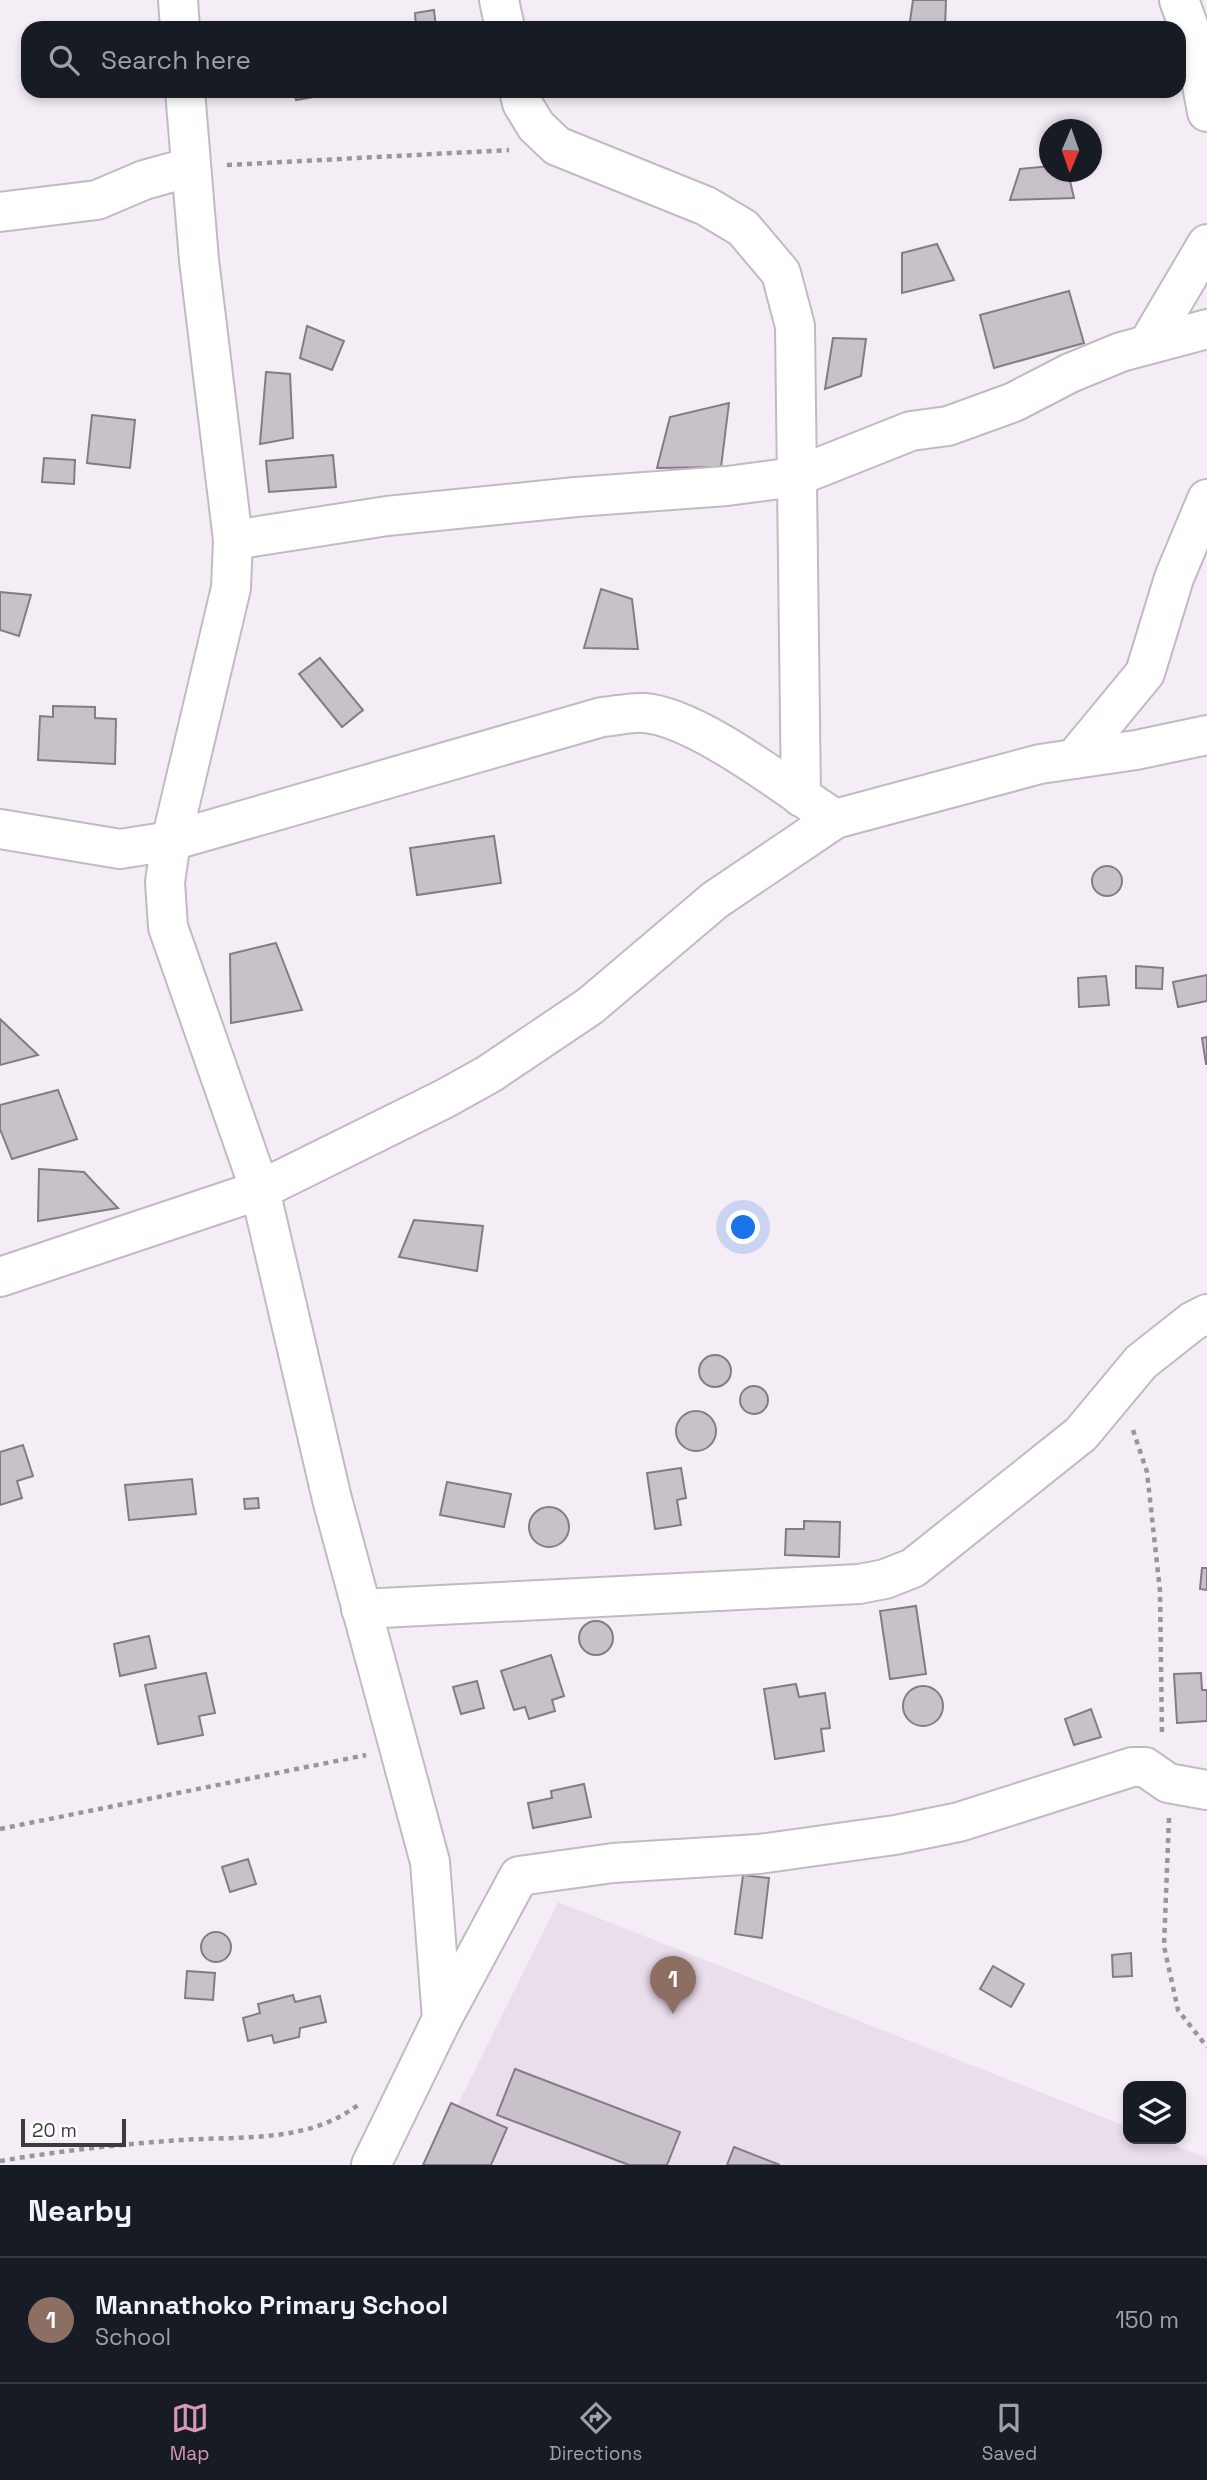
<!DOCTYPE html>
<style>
:root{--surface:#171b24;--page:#20242c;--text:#f1f3f6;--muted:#9ea1a6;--line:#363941;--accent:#d598b7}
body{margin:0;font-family:"Space Grotesk",sans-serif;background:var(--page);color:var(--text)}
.controls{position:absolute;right:21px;bottom:21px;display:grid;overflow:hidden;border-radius:14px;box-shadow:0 4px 10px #0003}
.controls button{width:63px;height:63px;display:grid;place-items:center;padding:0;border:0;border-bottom:2px solid var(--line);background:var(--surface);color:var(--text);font:35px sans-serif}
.compass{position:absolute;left:1039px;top:119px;width:63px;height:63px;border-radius:50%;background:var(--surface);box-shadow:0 4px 10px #0003;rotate:182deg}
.scale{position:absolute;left:21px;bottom:18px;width:105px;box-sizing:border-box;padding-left:7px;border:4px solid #3e3b3f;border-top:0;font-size:19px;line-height:24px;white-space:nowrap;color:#3e3b3f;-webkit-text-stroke:5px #fff;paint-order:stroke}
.you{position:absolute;left:744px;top:1228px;width:24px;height:24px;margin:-18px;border:5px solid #fff;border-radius:50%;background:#1a73e8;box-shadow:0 0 0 10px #1a73e833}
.badge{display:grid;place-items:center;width:46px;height:46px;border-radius:50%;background:var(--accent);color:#fff;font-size:23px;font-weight:700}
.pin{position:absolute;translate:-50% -58px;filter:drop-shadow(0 2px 4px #0008)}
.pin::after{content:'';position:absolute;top:37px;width:24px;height:21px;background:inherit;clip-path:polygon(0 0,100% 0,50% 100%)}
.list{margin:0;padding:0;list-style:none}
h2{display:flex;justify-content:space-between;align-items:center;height:91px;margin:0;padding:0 28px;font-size:30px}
h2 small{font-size:23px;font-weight:400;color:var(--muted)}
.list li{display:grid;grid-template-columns:46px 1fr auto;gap:21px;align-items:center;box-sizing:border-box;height:126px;padding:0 28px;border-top:2px solid var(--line)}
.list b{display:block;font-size:26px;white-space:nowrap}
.list p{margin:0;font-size:23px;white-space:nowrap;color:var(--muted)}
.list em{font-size:23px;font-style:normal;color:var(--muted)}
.icon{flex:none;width:38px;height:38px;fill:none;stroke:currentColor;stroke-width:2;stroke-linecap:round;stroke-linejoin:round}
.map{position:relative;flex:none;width:1207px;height:2165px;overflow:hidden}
.search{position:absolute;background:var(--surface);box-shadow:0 4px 10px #0003;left:21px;right:21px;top:21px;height:77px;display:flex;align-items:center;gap:18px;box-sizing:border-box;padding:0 24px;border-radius:21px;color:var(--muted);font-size:26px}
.sheet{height:217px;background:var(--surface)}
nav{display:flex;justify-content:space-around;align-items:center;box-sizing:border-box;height:98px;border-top:2px solid var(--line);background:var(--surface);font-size:19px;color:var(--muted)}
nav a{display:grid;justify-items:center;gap:4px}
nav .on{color:var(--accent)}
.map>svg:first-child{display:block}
.built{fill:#eaddec}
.building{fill:#c9c1ca;stroke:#837c84;stroke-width:2}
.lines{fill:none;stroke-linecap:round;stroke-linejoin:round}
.minor-casing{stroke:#c2bac3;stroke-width:42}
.path{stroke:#9a949b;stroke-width:4.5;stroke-dasharray:5 5;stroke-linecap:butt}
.minor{stroke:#fff;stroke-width:38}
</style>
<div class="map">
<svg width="1207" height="2165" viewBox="0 0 1207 2165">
<rect width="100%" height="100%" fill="#f5edf6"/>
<path class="built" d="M 558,1902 L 1128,2127 L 1128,2139 L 1158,2139 L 1207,2158 L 1207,2165 L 428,2165 Z"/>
<g class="building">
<path d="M 913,0 L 946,0 L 945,28 L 909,28 Z"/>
<path d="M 434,10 L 436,28 L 416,28 L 415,13 Z"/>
<path d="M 294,91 L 313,91 L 314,97 L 296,100 Z"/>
<path d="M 1050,166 L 1050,172 L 1068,172 L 1074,198 L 1010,200 L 1020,169 Z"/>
<path d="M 937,244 L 954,280 L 902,293 L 902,253 Z"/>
<path d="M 1069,291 L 1084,343 L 994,368 L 980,315 Z"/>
<path d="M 307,326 L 344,341 L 332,370 L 300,358 Z"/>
<path d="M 833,338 L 866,339 L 861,376 L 825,389 Z"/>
<path d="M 266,372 L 290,374 L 293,438 L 260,444 Z"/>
<path d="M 729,403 L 721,467 L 657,468 L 670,417 Z"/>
<path d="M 92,415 L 135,420 L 130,468 L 87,463 Z"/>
<path d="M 333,455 L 336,487 L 269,492 L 266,461 Z"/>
<path d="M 44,458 L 75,460 L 74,484 L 42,482 Z"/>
<path d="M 601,589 L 632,599 L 638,649 L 584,648 Z"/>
<path d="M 0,592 L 31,595 L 19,636 L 0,630 Z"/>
<path d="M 320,658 L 363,710 L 342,727 L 299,674 Z"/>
<path d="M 53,706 L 95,707 L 95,718 L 116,719 L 115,764 L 38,760 L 40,716 L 53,717 Z"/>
<path d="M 494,836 L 501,883 L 417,895 L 410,848 Z"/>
<circle cx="1107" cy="881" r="15"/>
<path d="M 276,943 L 302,1010 L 231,1023 L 230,954 Z"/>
<path d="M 1136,966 L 1163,968 L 1162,989 L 1136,988 Z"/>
<path d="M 1207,975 L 1207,1001 L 1178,1007 L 1173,982 Z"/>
<path d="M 1106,976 L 1109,1005 L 1079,1007 L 1078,978 Z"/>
<path d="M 0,1019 L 38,1055 L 0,1065 Z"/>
<path d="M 1207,1037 L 1207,1064 L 1206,1064 L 1202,1038 Z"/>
<path d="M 58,1090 L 77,1139 L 12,1159 L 0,1129 L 0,1105 Z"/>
<path d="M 39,1169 L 84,1172 L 118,1208 L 38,1221 Z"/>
<path d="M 414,1220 L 483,1226 L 477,1271 L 399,1257 Z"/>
<circle cx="715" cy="1371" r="16"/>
<circle cx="754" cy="1400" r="14"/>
<circle cx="696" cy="1431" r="20"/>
<path d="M 23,1445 L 33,1476 L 17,1481 L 22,1498 L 0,1505 L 0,1452 Z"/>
<path d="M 681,1468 L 686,1498 L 677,1500 L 681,1525 L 655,1529 L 647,1473 Z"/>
<path d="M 192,1479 L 196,1514 L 129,1520 L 125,1485 Z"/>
<path d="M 447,1482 L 511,1494 L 504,1527 L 440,1515 Z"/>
<path d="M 258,1498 L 259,1508 L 245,1509 L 244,1499 Z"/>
<circle cx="549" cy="1527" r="20"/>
<path d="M 804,1521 L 840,1522 L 839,1557 L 785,1555 L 786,1529 L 804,1529 Z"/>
<path d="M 1202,1568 L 1207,1568 L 1207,1590 L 1200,1589 Z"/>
<path d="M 916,1606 L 926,1674 L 890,1679 L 880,1611 Z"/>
<circle cx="596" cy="1638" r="17"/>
<path d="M 149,1636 L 156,1668 L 120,1676 L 114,1644 Z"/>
<path d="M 551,1655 L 564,1696 L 552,1700 L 555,1711 L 529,1719 L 525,1707 L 514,1710 L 501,1671 Z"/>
<path d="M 206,1673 L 215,1713 L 199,1716 L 203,1735 L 158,1744 L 145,1685 Z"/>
<path d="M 1201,1673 L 1202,1690 L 1207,1690 L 1207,1721 L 1177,1723 L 1174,1674 Z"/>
<path d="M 477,1681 L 484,1708 L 461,1714 L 453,1687 Z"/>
<path d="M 796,1684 L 799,1697 L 825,1693 L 830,1728 L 821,1729 L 824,1751 L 775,1759 L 764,1689 Z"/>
<circle cx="923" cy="1706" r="20"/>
<path d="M 1091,1709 L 1101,1737 L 1074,1745 L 1065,1719 Z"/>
<path d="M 584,1784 L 591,1817 L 533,1828 L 528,1803 L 552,1798 L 551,1791 Z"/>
<path d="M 248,1859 L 256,1884 L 230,1892 L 222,1867 Z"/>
<path d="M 743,1875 L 769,1878 L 762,1938 L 735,1934 Z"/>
<circle cx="216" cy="1947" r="15"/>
<path d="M 1131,1953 L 1132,1976 L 1113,1977 L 1112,1955 Z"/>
<path d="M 993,1966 L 1024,1984 L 1011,2007 L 980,1989 Z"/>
<path d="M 187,1971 L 215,1973 L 213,2000 L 185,1998 Z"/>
<path d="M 293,1995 L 295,2002 L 320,1996 L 326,2022 L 300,2028 L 299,2037 L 274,2043 L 272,2035 L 248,2041 L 243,2018 L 260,2013 L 258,2004 Z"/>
<path d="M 515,2069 L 680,2132 L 667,2165 L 629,2165 L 497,2115 Z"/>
<path d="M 451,2103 L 507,2128 L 491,2165 L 423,2165 Z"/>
<path d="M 734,2147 L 780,2165 L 727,2165 Z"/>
</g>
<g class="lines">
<g class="minor-casing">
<g id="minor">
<path d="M 178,0 L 180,28"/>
<path d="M 499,0 L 505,28"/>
<path d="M 1179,0 L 1194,41 L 1207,112"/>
<path d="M 185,91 L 199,260 L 233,540 L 231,588 L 171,841 L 165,882 L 168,927 L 260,1190 L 332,1499 L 430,1862 L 442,2019"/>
<path d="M 519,91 L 522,103 L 536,126 L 557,146 L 706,206 L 743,228 L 781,273 L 795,326 L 801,797"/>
<path d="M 0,212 L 97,200 L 144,180 L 191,167"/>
<path d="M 1148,344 L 1207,244"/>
<path d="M 233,540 L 387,516 L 576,497 L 727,486 L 795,477 L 911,431 L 948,426 L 1014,402 L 1070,373 L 1121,352 L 1207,329"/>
<path d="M 1074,759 L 1145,673 L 1174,578 L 1207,499"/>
<path d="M 0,829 L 120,849 L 171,841 L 602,717 C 615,716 631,712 644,713 C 698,717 788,789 835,819"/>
<path d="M 0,1277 L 260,1190 L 444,1099 L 489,1074 L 590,1006 L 715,900 L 835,819 L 1040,764 L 1136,750 L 1207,735"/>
<path d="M 361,1609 L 859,1584 L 885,1579 L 913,1568 L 1081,1434 L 1141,1362 L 1193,1321 L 1207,1314"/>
<path d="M 371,2165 L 442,2019 L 519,1876 L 613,1863 L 759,1854 L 895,1835 L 959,1822 L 1132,1767 L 1145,1767 L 1168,1783 L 1207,1790"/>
</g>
</g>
<g class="path">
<path d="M 227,165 L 509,150"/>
<path d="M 1133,1430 L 1147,1472 L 1160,1591 L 1162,1736"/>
<path d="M 1169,1818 L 1164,1946 L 1178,2010 L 1207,2047"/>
<path d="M 0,1829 L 366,1755"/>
<path d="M 0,2161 C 60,2151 121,2144 182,2140 C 242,2136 308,2143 358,2105"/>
</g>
<use href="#minor" class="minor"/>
</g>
</svg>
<div class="controls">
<button><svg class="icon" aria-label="layers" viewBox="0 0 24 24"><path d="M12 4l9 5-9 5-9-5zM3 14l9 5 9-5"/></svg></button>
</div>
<svg class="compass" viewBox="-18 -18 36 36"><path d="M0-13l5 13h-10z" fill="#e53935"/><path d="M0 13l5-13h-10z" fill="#9ea1a6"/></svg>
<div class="scale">20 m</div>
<div class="you"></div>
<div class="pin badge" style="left:673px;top:2014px;background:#8d6e63">1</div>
<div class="search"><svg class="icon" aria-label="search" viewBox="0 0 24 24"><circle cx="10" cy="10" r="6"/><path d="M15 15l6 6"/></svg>Search here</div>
</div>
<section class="sheet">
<h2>Nearby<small></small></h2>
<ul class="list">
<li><span class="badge" style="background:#8d6e63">1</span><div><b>Mannathoko Primary School</b><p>School</p></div><em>150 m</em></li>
</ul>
</section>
<nav>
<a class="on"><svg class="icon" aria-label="map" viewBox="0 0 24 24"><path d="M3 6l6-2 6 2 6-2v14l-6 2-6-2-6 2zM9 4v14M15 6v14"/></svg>Map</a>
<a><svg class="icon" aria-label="directions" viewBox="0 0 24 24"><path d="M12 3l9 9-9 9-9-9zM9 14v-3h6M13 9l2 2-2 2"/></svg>Directions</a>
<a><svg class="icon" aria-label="saved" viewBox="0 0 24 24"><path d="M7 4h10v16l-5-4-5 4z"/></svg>Saved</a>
</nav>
